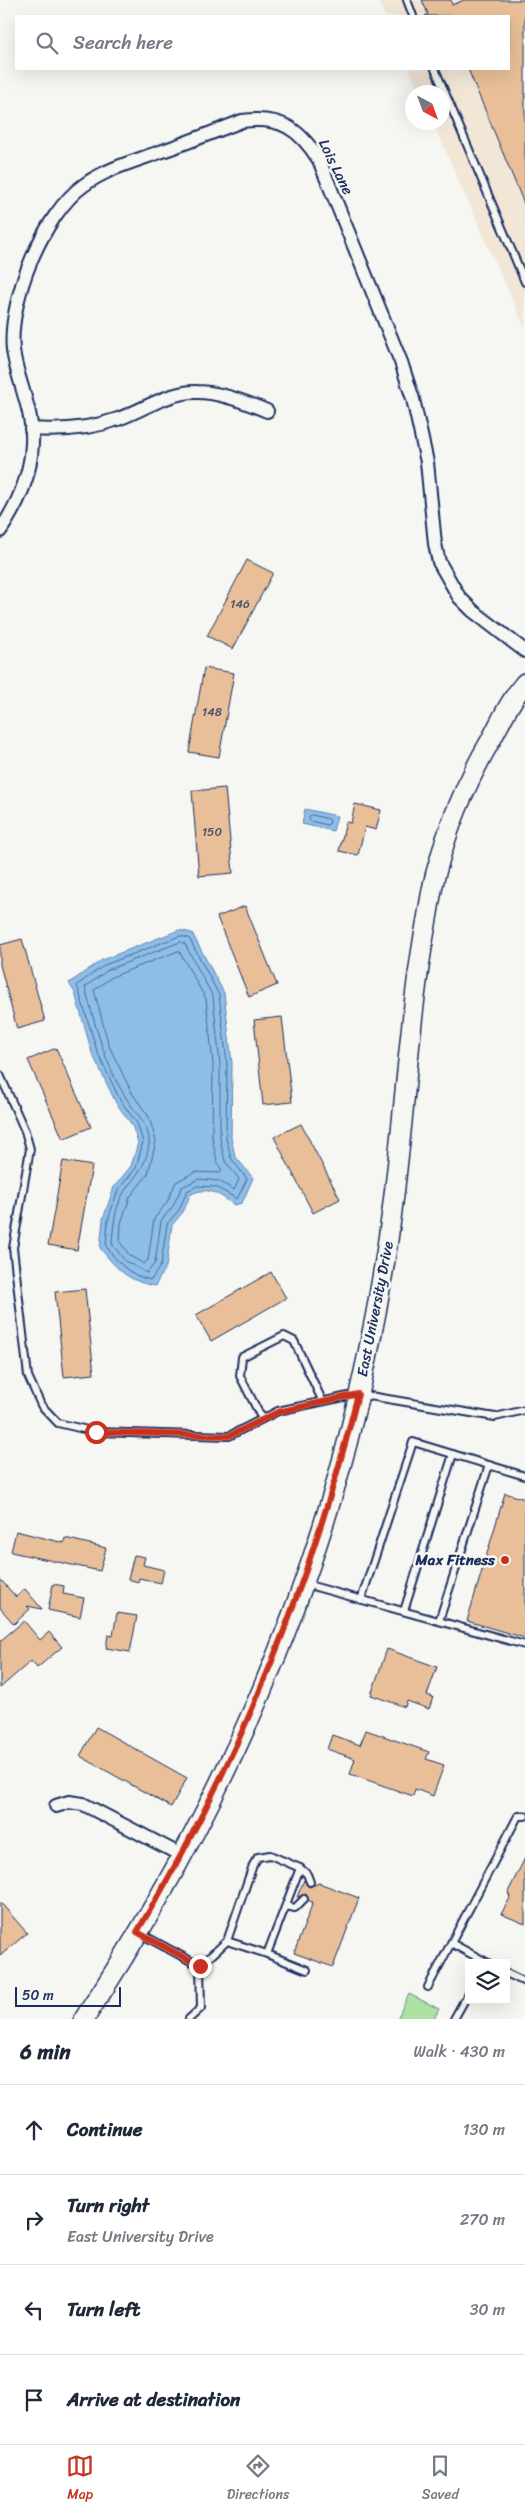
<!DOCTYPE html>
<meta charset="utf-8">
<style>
:root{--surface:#fff;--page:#f2f2f3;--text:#1f2937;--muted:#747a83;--line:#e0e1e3;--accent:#c8321e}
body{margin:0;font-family:Sriracha,sans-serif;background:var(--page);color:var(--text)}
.controls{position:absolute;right:15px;bottom:15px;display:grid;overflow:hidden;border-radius:0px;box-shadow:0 5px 20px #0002}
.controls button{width:45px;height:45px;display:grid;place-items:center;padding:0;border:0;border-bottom:1px solid var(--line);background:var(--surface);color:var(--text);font:25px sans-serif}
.compass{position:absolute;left:405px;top:85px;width:45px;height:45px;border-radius:50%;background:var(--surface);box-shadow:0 5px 20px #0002;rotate:139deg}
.scale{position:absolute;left:15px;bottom:12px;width:106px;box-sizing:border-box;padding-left:5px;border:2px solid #1b2f5e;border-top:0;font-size:14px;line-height:18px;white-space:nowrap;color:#1b2f5e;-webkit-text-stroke:4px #f6f6f2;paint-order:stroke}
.stop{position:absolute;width:15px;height:15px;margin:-11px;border:4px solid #c8321e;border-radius:50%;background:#fff}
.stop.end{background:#c8321e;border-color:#fff;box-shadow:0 1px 5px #0008}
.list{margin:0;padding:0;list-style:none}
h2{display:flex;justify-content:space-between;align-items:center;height:65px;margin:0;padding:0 20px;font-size:21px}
h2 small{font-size:16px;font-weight:400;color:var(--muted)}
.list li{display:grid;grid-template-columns:32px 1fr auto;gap:15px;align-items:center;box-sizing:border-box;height:90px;padding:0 20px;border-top:1px solid var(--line)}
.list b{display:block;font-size:19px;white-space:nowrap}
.list p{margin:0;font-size:16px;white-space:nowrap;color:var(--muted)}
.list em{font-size:16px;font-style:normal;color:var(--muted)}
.icon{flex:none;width:28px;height:28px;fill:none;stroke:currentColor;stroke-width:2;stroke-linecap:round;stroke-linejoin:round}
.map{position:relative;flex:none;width:525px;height:2019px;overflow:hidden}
.search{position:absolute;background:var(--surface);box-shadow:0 5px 20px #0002;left:15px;right:15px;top:15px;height:55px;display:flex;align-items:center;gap:12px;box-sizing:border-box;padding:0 18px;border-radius:0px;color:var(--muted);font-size:19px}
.sheet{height:425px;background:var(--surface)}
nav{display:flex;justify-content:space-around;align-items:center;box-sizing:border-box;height:70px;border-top:1px solid var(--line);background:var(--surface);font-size:14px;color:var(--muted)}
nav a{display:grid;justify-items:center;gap:2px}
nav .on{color:var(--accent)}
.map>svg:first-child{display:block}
.built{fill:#f2e6d7}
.green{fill:#ade2a4;stroke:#648881}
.water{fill:#8cbee8;stroke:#5f85b1}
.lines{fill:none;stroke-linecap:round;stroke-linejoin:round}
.shore{stroke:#486895;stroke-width:1}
.building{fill:#e8bf98;stroke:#1b2f5e}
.lane-casing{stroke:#1b2f5e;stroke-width:10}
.street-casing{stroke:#1b2f5e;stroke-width:16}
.secondary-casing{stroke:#1b2f5e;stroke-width:22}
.lane{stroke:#f6f6f2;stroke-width:6}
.street{stroke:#f6f6f2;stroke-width:12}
.secondary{stroke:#f6f6f2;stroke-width:19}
.route{stroke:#c8321e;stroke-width:6}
.poi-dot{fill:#c8321e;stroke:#f6f6f2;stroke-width:2}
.labels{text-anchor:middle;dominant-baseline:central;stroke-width:5;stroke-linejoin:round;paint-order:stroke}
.number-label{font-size:12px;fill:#4e536c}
.street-label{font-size:15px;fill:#1b2f5e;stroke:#f6f6f2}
.poi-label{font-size:15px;font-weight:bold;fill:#1b2f5e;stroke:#f6f6f2;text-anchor:end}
</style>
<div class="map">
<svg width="525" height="2019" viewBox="0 0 525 2019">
<rect width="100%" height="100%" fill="#f6f6f2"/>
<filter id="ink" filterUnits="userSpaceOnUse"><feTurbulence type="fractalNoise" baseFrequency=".02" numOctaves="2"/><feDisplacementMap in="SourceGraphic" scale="10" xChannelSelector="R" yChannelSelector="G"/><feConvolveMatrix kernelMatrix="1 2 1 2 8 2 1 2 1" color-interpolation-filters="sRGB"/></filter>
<g filter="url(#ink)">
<path class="built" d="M 378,0 L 525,0 L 525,329 L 433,123 L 442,122 L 442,92 L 419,92 L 409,69 L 509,69 L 509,16 L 385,16 Z"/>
<path class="green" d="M 409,1994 L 439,2009 L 434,2019 L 397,2019 Z"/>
<g class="water">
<path d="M 305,809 L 337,816 L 333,831 L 302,824 Z"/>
<path d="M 179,930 L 192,933 L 224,993 L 232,1063 L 231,1138 L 235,1156 L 253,1178 L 242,1203 L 234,1205 C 219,1194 207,1185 190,1195 L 183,1212 L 172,1225 L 166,1267 L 155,1286 C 127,1281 117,1269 100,1248 L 103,1219 L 114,1187 L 131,1166 L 138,1143 L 132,1125 L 116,1103 L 92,1053 L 75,993 L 69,983 L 102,960 Z"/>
</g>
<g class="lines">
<g class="shore">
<path d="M 312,815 L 329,819 L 330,823 L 327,825 L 310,821 L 309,817 Z"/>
<path d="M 180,936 L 189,938 L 219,995 L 227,1064 L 226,1138 L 231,1158 L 247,1179 L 237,1199 L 216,1187 L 197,1186 L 187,1191 L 179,1210 L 167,1224 L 161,1265 L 151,1280 C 130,1276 117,1262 106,1246 L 108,1220 L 118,1190 L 136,1168 L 143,1142 L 137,1123 L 120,1100 L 97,1051 L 77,985 L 105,965 Z"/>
<path d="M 181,942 L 185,944 L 213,997 L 220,1064 L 220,1139 L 225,1161 L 239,1179 L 234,1190 L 219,1181 L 199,1179 L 182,1187 L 173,1206 L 161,1221 L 155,1263 L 147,1273 L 125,1261 L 112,1244 C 113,1227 115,1207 124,1192 C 136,1174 145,1169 149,1145 C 151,1127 135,1112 126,1098 C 105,1065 95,1025 85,987 L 108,970 Z"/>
<path d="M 179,951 L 206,999 L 213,1064 L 212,1138 L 217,1161 L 222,1171 L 220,1173 L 195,1172 L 176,1182 L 167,1202 L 154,1219 L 148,1260 L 144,1264 L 130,1256 L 120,1242 L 121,1223 L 130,1197 L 148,1174 L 156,1141 L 149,1117 L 132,1093 L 109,1046 L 94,990 L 112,977 Z"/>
</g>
</g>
<g class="building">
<path d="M 422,0 L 451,0 L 452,5 L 464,0 L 525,0 L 525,206 L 468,69 L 509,69 L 509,16 L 425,16 L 428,14 Z"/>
<path d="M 247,560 L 273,573 L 233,649 L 207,636 Z"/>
<path d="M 204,668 L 234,673 L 219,757 L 189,752 Z"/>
<path d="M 225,788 L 233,873 L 199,876 L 192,791 Z"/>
<path d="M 355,804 L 381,810 L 376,830 L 365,827 L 358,855 L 339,851 L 346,822 L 351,823 Z"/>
<path d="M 245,906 L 277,985 L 249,997 L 217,917 Z"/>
<path d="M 22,939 L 45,1021 L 17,1029 L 0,965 L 0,945 Z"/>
<path d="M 282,1017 L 292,1102 L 263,1105 L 254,1020 Z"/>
<path d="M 56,1048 L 91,1127 L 63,1139 L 28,1060 Z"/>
<path d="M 301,1124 L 340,1199 L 313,1213 L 274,1137 Z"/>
<path d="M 63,1161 L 92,1166 L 77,1250 L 48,1245 Z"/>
<path d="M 271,1272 L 286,1298 L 211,1341 L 196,1315 Z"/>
<path d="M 85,1289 L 94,1374 L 64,1377 L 55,1292 Z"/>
<path d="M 505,1493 L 525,1499 L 525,1638 L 467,1621 Z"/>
<path d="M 16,1531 L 64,1543 L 65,1538 L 106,1548 L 100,1571 L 11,1552 Z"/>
<path d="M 134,1555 L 145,1557 L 143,1565 L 164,1570 L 161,1583 L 139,1578 L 138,1582 L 128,1579 Z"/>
<path d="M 0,1579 L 16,1597 L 25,1589 L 42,1609 L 27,1606 L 30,1609 L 14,1624 L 0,1608 Z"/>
<path d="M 53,1584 L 64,1586 L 63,1594 L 84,1598 L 80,1617 L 48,1610 Z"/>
<path d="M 117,1613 L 137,1616 L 130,1652 L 106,1648 L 108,1635 L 113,1636 Z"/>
<path d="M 24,1621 L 40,1640 L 49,1632 L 62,1647 L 37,1668 L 31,1661 L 0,1688 L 0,1641 Z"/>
<path d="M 387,1649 L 437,1667 L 427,1695 L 433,1697 L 429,1709 L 407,1701 L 405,1707 L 371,1695 Z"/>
<path d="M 96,1727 L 187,1778 L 171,1807 L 80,1756 Z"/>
<path d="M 366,1730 L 429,1752 L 426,1759 L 444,1765 L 433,1796 L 415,1789 L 413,1796 L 350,1774 L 355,1759 L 327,1749 L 332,1735 L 360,1745 Z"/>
<path d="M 525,1858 L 525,1924 L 501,1914 L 510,1898 L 508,1892 Z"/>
<path d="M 304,1880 L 309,1887 L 319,1883 L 359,1898 L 333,1967 L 294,1953 L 313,1902 L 309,1901 L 306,1894 L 297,1897 Z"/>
<path d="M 0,1902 L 27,1933 L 0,1956 Z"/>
</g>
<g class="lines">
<g class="lane-casing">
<g id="lane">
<path d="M 407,0 L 413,16"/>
<path d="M 435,69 L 525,282"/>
<path d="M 0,1075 L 25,1131 L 30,1149 L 13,1248 L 28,1376 L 41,1405 L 58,1423 L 96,1432 L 229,1436 L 278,1411 L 358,1394 L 495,1417 L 525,1410"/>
<path d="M 262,1419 L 240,1376 L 242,1357 L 284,1336 L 294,1341 L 322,1400"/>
<path d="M 305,1584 L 525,1645"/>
<path d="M 361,1600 L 413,1442 L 525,1476"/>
<path d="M 404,1611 L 453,1454"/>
<path d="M 439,1621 L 489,1465"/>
<path d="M 300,1868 L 307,1874 L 310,1882"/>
<path d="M 286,1906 L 295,1908 L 304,1899"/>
<path d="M 141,1934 L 200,1966 L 201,2008 L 189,2019"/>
<path d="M 451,1943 L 488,1963"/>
<path d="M 267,1954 L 307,1970"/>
<path d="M 200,1966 L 227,1941 L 253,1865 L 258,1857 L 270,1855 L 300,1868 L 267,1954 L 227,1941"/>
<path d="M 506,1973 L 525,1982"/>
<path d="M 428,1987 L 518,1816 L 525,1816"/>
<path d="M 454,2019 L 469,1992"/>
</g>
</g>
<g class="street-casing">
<g id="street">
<path d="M 31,429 C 61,431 90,429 118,419 C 143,410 170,391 197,392 C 220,392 246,402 267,411"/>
<path d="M 0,531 C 18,504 31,476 32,443 C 34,412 17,381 13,350 C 8,301 43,214 84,185 C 106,169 132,162 157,153 C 186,143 214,132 242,121 C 280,116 299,128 319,160 L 401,362 L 413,399 L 427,462 L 435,544 L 439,562 L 459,597 L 473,611 L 525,651"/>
<path d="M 56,1806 L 69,1802 L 83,1804 L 181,1855"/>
</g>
</g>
<g class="secondary-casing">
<path id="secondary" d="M 84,2019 C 216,1820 319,1592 367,1358 C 381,1292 391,1227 398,1160 C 407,1079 412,998 427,919 C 430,902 432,885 437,869 C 449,823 468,779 492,738 C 502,719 511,699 525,683"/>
</g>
<use href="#lane" class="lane"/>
<use href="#street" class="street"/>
<use href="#secondary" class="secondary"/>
</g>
</g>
<g class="lines" filter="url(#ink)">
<path class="route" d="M 96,1432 L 229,1436 L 278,1412 L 358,1394 C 311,1584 238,1765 137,1932 L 200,1966"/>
</g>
<circle class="poi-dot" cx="505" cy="1560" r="5"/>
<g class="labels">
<g class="number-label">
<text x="240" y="604">146</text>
<text x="212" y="712">148</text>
<text x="212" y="832">150</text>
</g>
<g class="street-label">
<text transform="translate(336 167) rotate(64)">Lois Lane</text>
<text transform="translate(375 1309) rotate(-79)">East University Drive</text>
</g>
<g class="poi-label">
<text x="495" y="1560">Max Fitness</text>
</g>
</g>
</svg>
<div class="controls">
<button><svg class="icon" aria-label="layers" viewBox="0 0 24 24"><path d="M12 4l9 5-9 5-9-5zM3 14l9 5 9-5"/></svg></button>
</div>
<svg class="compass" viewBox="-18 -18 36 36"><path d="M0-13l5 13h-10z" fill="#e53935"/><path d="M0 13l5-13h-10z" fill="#747a83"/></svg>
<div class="scale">50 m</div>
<div class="stop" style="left:96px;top:1432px"></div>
<div class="stop end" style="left:200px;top:1966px"></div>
<div class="search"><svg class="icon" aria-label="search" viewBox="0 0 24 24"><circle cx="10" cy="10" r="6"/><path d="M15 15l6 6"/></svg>Search here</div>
</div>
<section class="sheet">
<h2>6 min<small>Walk · 430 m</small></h2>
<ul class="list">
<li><svg class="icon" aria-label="ahead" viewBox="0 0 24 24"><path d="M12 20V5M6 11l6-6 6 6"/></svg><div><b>Continue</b></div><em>130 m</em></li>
<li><svg class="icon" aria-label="right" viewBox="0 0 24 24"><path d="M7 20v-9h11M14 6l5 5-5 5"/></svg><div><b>Turn right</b><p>East University Drive</p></div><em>270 m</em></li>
<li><svg class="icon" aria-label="left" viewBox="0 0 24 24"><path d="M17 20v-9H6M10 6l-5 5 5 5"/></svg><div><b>Turn left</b></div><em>30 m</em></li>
<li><svg class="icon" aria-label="arrive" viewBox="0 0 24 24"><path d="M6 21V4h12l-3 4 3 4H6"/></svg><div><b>Arrive at destination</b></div></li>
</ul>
</section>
<nav>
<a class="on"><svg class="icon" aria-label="map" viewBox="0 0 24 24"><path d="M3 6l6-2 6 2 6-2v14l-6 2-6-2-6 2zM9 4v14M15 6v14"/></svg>Map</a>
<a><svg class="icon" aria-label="directions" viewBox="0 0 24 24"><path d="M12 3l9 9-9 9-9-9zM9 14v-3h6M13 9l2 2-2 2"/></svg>Directions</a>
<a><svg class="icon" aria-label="saved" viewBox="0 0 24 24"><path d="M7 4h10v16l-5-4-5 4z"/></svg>Saved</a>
</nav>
